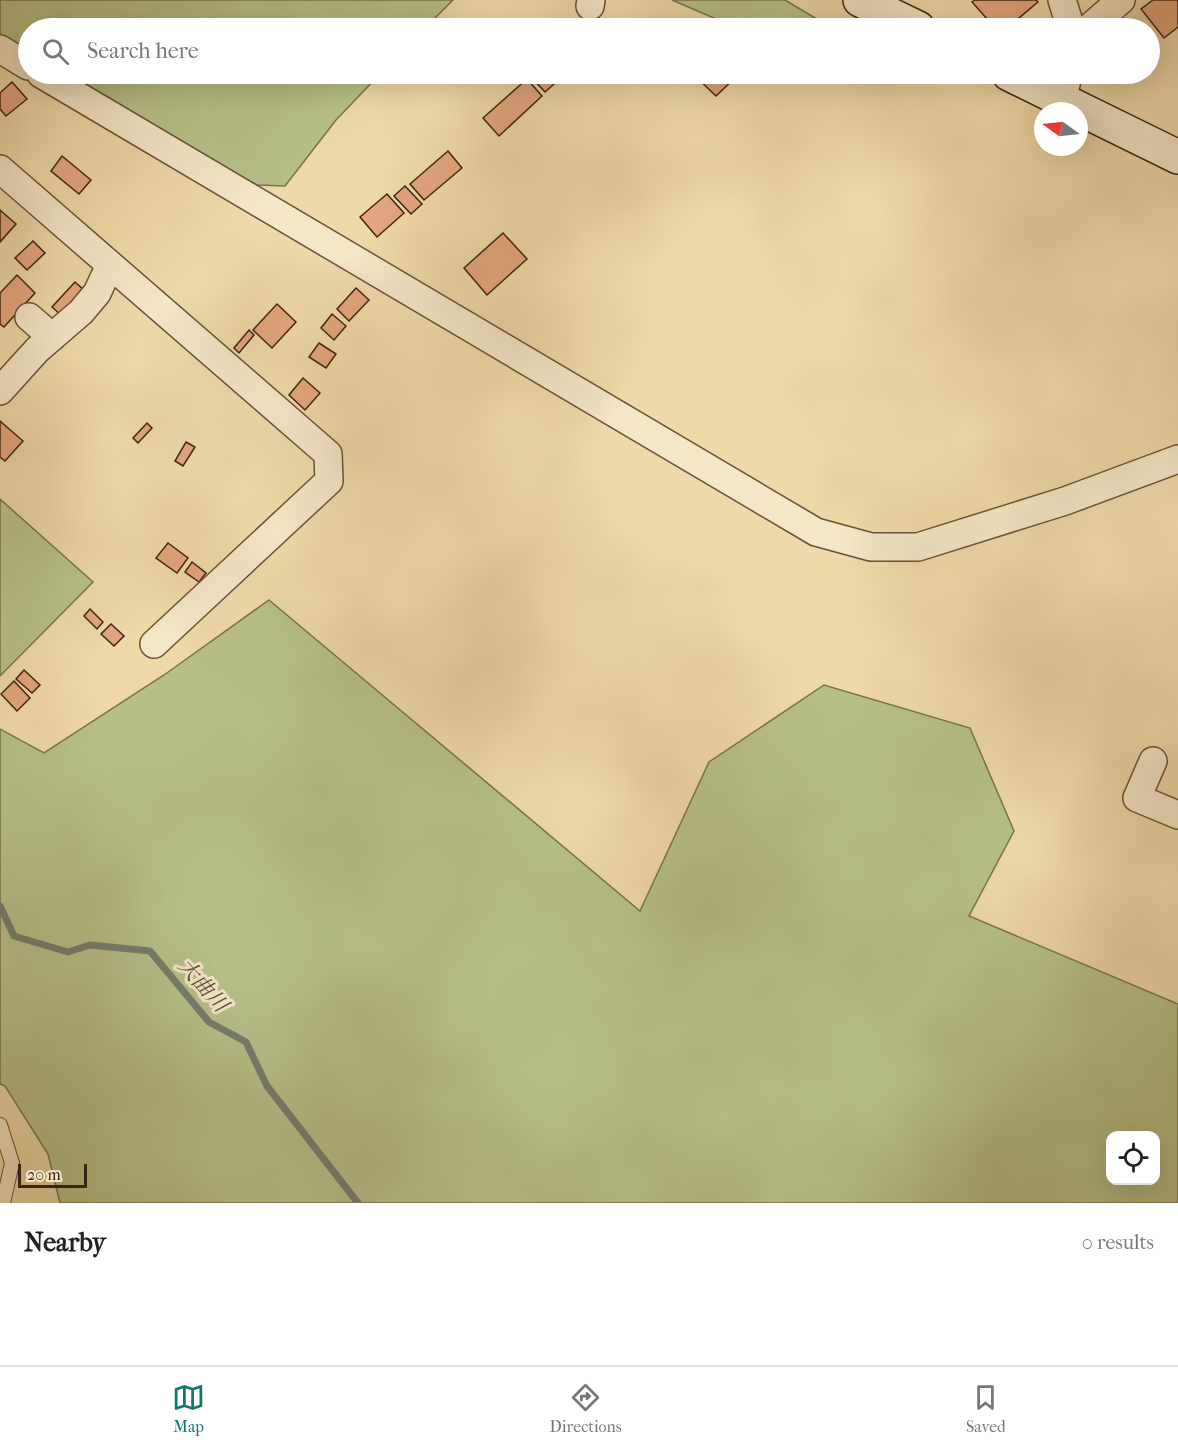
<!DOCTYPE html>
<meta charset="utf-8">
<style>
:root{--surface:#fff;--page:#f2f2f2;--text:#222;--muted:#767676;--line:#e0e0e0;--accent:#0f766e}
body{margin:0;font-family:"IM FELL French Canon","Noto Serif JP",serif;background:var(--page);color:var(--text)}
.controls{position:absolute;right:18px;bottom:18px;display:grid;overflow:hidden;border-radius:12px;box-shadow:0 6px 24px #0002}
.controls button{width:54px;height:54px;display:grid;place-items:center;padding:0;border:0;border-bottom:2px solid var(--line);background:var(--surface);color:var(--text);font:30px sans-serif}
.compass{position:absolute;left:1034px;top:102px;width:54px;height:54px;border-radius:50%;background:var(--surface);box-shadow:0 6px 24px #0002;rotate:285deg}
.scale{position:absolute;left:18px;bottom:15px;width:69px;box-sizing:border-box;padding-left:6px;border:3px solid #3e2311;border-top:0;font-size:16px;line-height:21px;white-space:nowrap;color:#3e2311;-webkit-text-stroke:4px #f5e6c6;paint-order:stroke}
.list{margin:0;padding:0;list-style:none}
h2{display:flex;justify-content:space-between;align-items:center;height:78px;margin:0;padding:0 24px;font-size:26px}
h2 small{font-size:20px;font-weight:400;color:var(--muted)}
.icon{flex:none;width:33px;height:33px;fill:none;stroke:currentColor;stroke-width:2;stroke-linecap:round;stroke-linejoin:round}
.map{position:relative;flex:none;width:1178px;height:1203px;overflow:hidden}
.search{position:absolute;background:var(--surface);box-shadow:0 6px 24px #0002;left:18px;right:18px;top:18px;height:66px;display:flex;align-items:center;gap:15px;box-sizing:border-box;padding:0 21px;border-radius:33px;color:var(--muted);font-size:22px}
.sheet{height:162px;background:var(--surface)}
nav{display:flex;justify-content:space-around;align-items:center;box-sizing:border-box;height:84px;border-top:2px solid var(--line);background:var(--surface);font-size:16px;color:var(--muted)}
nav a{display:grid;justify-items:center;gap:3px}
nav .on{color:var(--accent)}
.map>svg:first-child{display:block}
.green{fill:#b7c089;stroke:#7a724d;stroke-width:1.5;fill-rule:evenodd}
.lines{fill:none;stroke-linecap:round;stroke-linejoin:round}
.stream{stroke:#757e6c;stroke-width:7}
.building{fill:#e3a67f;stroke:#3e2311;stroke-width:1.5}
.service-casing{stroke:#6a5037;stroke-width:16}
.minor-casing{stroke:#6a5037;stroke-width:30}
.secondary-casing{stroke:#3e2311;stroke-width:36}
.service{stroke:#f5e6c6;stroke-width:14}
.minor{stroke:#f5e6c6;stroke-width:27}
.secondary{stroke:#f5e6c6;stroke-width:33}
.labels{text-anchor:middle;dominant-baseline:central;stroke-width:6;stroke-linejoin:round;paint-order:stroke}
.water-label{font-size:21px;font-style:italic;fill:#554937;stroke:#f5e6c6}
</style>
<div class="map">
<svg width="1178" height="1203" viewBox="0 0 1178 1203">
<rect width="100%" height="100%" fill="#efd9a8"/>
<filter id="stains"><feTurbulence type="fractalNoise" baseFrequency=".00333" numOctaves="4"/><feColorMatrix values="0 0 0 0 .2 0 0 0 0 .09 0 0 0 0 .02 0 0 0 .5 -.17"/></filter>
<radialGradient id="worn" r=".72"><stop offset=".6" stop-color="#630" stop-opacity="0"/><stop offset="1" stop-color="#630" stop-opacity=".3"/></radialGradient>
<g class="green">
<path d="M 0,0 L 453,0 L 425,28 L 28,28 L 28,57 L 0,39 Z"/>
<path d="M 672,0 L 785,0 L 832,28 L 737,28 Z"/>
<path d="M 55,74 L 380,74 L 336,120 L 285,186 L 257,185 Z"/>
<path d="M 0,499 L 93,582 L 0,676 Z"/>
<path d="M 269,600 L 640,911 L 709,762 L 824,685 L 970,728 L 1014,831 L 969,916 L 1178,1004 L 1178,1203 L 60,1203 L 48,1154 L 5,1086 L 0,1084 L 0,729 L 44,753 L 164,675 ZM 1110,1136 L 1156,1136 L 1156,1180 L 1110,1180 Z"/>
</g>
<g class="lines">
<path class="stream" d="M 0,906 L 14,936 L 68,952 L 90,945 L 150,951 L 209,1022 L 246,1042 L 267,1086 L 358,1203"/>
</g>
<g class="building">
<path d="M 975,0 L 1036,0 L 1038,2 L 1007,28 L 995,28 L 972,2 Z"/>
<path d="M 1153,0 L 1178,0 L 1178,27 L 1164,38 L 1141,9 Z"/>
<path d="M 528,74 L 557,74 L 561,78 L 545,92 Z"/>
<path d="M 693,74 L 739,74 L 716,96 Z"/>
<path d="M 527,79 L 542,96 L 499,136 L 483,118 Z"/>
<path d="M 12,82 L 27,99 L 6,116 L 0,109 L 0,93 Z"/>
<path d="M 448,151 L 462,168 L 424,200 L 410,184 Z"/>
<path d="M 62,156 L 91,180 L 79,194 L 51,171 Z"/>
<path d="M 405,186 L 422,204 L 411,214 L 394,196 Z"/>
<path d="M 387,194 L 404,213 L 377,237 L 360,217 Z"/>
<path d="M 0,210 L 16,224 L 0,242 Z"/>
<path d="M 503,233 L 527,259 L 487,295 L 464,268 Z"/>
<path d="M 33,241 L 45,253 L 27,270 L 15,258 Z"/>
<path d="M 17,275 L 35,293 L 4,327 L 0,324 L 0,293 Z"/>
<path d="M 75,282 L 85,291 L 62,316 L 52,307 Z"/>
<path d="M 356,288 L 369,300 L 349,321 L 337,309 Z"/>
<path d="M 277,304 L 296,322 L 272,348 L 253,330 Z"/>
<path d="M 332,314 L 346,326 L 334,340 L 321,328 Z"/>
<path d="M 249,330 L 254,335 L 239,353 L 234,348 Z"/>
<path d="M 319,343 L 336,354 L 326,368 L 309,357 Z"/>
<path d="M 303,378 L 320,393 L 305,410 L 289,395 Z"/>
<path d="M 0,421 L 23,441 L 5,461 L 0,457 Z"/>
<path d="M 147,423 L 152,428 L 138,443 L 133,438 Z"/>
<path d="M 186,442 L 195,447 L 183,466 L 175,461 Z"/>
<path d="M 168,543 L 188,558 L 177,573 L 156,558 Z"/>
<path d="M 192,562 L 206,573 L 199,582 L 185,572 Z"/>
<path d="M 90,609 L 103,622 L 97,629 L 84,616 Z"/>
<path d="M 111,624 L 124,636 L 114,646 L 101,634 Z"/>
<path d="M 24,670 L 40,685 L 32,693 L 16,679 Z"/>
<path d="M 14,681 L 30,698 L 17,711 L 1,694 Z"/>
</g>
<g class="lines">
<g class="service-casing">
<path id="service" d="M 0,1125 L 12,1163 L 3,1203"/>
</g>
<g class="minor-casing">
<g id="minor">
<path d="M 1062,0 L 1071,28"/>
<path d="M 590,6 L 591,0"/>
<path d="M 1089,28 L 1121,0"/>
<path d="M 0,49 L 28,66"/>
<path d="M 41,74 L 816,532 L 871,547 L 918,547 L 1065,501 L 1178,459"/>
<path d="M 1063,100 L 1068,74"/>
<path d="M 0,169 L 328,454 L 329,481 L 154,644"/>
<path d="M 29,317 L 52,337"/>
<path d="M 0,391 L 37,350 L 81,312 L 97,293 L 110,265"/>
<path d="M 1153,761 L 1137,798 L 1178,815"/>
</g>
</g>
<g class="secondary-casing">
<g id="secondary">
<path d="M 860,0 L 918,28"/>
<path d="M 1009,74 L 1178,157"/>
</g>
</g>
<use href="#service" class="service"/>
<use href="#minor" class="minor"/>
<use href="#secondary" class="secondary"/>
</g>
<g class="labels">
<g class="water-label">
<text transform="translate(203 985) rotate(48)">大曲川</text>
</g>
</g>
<rect width="100%" height="100%" filter="url(#stains)"/>
<rect width="100%" height="100%" fill="url(#worn)"/>
</svg>
<div class="controls">
<button><svg class="icon" aria-label="locate" viewBox="0 0 24 24"><circle cx="12" cy="12" r="6"/><path d="M12 2v4M12 18v4M2 12h4M18 12h4"/></svg></button>
</div>
<svg class="compass" viewBox="-18 -18 36 36"><path d="M0-13l5 13h-10z" fill="#e53935"/><path d="M0 13l5-13h-10z" fill="#767676"/></svg>
<div class="scale">20 m</div>
<div class="search"><svg class="icon" aria-label="search" viewBox="0 0 24 24"><circle cx="10" cy="10" r="6"/><path d="M15 15l6 6"/></svg>Search here</div>
</div>
<section class="sheet">
<h2>Nearby<small>0 results</small></h2>
<ul class="list">
</ul>
</section>
<nav>
<a class="on"><svg class="icon" aria-label="map" viewBox="0 0 24 24"><path d="M3 6l6-2 6 2 6-2v14l-6 2-6-2-6 2zM9 4v14M15 6v14"/></svg>Map</a>
<a><svg class="icon" aria-label="directions" viewBox="0 0 24 24"><path d="M12 3l9 9-9 9-9-9zM9 14v-3h6M13 9l2 2-2 2"/></svg>Directions</a>
<a><svg class="icon" aria-label="saved" viewBox="0 0 24 24"><path d="M7 4h10v16l-5-4-5 4z"/></svg>Saved</a>
</nav>
